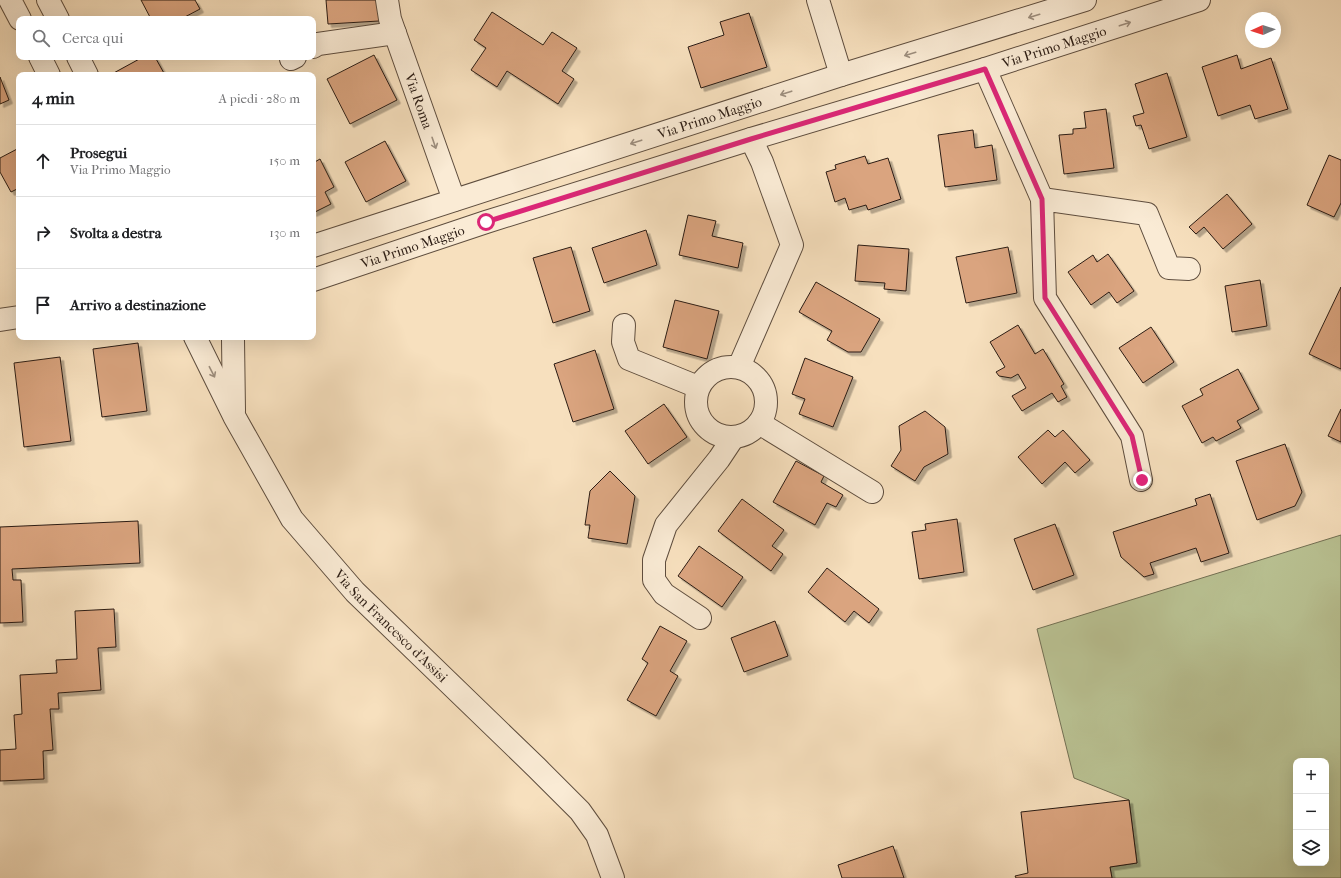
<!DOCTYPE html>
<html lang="it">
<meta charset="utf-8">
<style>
:root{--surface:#fff;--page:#f2f2f2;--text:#202124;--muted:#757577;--line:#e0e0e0}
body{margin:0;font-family:"IM FELL French Canon",serif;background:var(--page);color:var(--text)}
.controls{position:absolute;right:12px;bottom:12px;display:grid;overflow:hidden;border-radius:8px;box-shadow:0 4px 16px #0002}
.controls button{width:36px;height:36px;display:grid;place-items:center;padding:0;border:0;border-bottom:1px solid var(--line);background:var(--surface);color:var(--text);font:20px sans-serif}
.compass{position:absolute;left:1245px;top:12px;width:36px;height:36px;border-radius:50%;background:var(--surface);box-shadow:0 4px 16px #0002;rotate:267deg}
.stop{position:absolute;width:12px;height:12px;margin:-9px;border:3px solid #db2777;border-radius:50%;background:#fff}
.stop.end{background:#db2777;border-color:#fff;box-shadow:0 1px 4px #0008}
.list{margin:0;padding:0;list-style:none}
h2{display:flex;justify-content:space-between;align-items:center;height:52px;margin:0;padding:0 16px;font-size:17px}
h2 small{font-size:13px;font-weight:400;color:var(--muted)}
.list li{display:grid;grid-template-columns:26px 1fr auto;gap:12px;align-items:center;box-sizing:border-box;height:72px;padding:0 16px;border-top:1px solid var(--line)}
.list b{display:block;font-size:15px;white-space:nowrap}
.list p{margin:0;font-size:13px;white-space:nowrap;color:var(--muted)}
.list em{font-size:13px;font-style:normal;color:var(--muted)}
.icon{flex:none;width:22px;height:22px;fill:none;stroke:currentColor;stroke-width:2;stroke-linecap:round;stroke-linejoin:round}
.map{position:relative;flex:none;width:1341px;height:878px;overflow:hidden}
.search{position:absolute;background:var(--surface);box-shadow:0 4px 16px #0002;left:16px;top:16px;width:300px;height:44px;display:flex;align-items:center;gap:10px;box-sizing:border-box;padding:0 14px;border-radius:8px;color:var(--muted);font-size:15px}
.panel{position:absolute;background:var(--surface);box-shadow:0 4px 16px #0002;left:16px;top:72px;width:300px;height:268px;border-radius:8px}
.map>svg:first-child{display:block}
.green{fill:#bac394;stroke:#727054;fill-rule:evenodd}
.building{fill:#daa47f;stroke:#2b1c14;filter:url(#shadow)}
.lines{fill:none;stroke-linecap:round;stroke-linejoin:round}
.minor-casing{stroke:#5e4d3e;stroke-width:24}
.minor{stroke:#faebd5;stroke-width:22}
.oneway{stroke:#9d8e7e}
.route{stroke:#db2777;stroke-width:5}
.labels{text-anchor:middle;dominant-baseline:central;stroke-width:3;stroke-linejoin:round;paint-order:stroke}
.street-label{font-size:14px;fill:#2b1c14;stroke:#faebd5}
</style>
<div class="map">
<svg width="1341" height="878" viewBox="0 0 1341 878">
<defs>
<filter id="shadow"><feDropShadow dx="3.5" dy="3.5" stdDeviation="0" flood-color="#0004"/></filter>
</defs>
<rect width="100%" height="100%" fill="#f7e0be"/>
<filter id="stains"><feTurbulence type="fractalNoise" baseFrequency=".005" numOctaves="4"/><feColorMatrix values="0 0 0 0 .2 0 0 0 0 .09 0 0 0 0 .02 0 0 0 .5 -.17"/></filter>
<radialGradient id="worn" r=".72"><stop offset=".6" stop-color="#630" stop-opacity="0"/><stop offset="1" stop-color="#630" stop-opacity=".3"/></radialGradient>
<path class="green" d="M 1341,535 L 1341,878 L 1112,878 L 1110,867 L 1137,863 L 1129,800 L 1074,778 L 1037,629 ZM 1296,761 L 1326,761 L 1326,863 L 1296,863 Z"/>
<g class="building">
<path d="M 141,0 L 195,0 L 200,9 L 181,19 L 151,19 Z"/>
<path d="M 326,0 L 378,0 L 379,21 L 328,24 Z"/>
<path d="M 492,12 L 543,45 L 552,32 L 577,48 L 562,71 L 574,79 L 558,104 L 507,71 L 497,87 L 471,70 L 486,48 L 474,40 Z"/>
<path d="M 749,13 L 767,67 L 701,88 L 688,47 L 724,35 L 720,22 Z"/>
<path d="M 374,55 L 397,100 L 350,124 L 327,79 Z"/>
<path d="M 1237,55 L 1241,69 L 1271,58 L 1288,109 L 1255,119 L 1250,105 L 1218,116 L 1202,67 Z"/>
<path d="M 143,57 L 155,57 L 165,75 L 110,75 Z"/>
<path d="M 1167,73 L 1187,137 L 1149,149 L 1141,125 L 1136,126 L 1133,116 L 1144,113 L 1135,84 Z"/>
<path d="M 0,77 L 9,100 L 0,104 Z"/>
<path d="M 1106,109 L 1114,168 L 1064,174 L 1059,135 L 1073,134 L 1073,129 L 1086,128 L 1084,112 Z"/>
<path d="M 973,130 L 975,148 L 992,145 L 997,180 L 945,187 L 938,135 Z"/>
<path d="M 385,141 L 406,181 L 366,202 L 345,162 Z"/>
<path d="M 19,148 L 19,188 L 11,192 L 0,172 L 0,158 Z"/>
<path d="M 1329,155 L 1341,160 L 1341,203 L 1334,217 L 1307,205 Z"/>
<path d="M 865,156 L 868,164 L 888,158 L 901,199 L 868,210 L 866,205 L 849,210 L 845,198 L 835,202 L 826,172 L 836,169 L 835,165 Z"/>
<path d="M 320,159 L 334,187 L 325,192 L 331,204 L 313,213 L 313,163 Z"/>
<path d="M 1227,194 L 1252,224 L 1223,249 L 1204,227 L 1196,234 L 1189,227 Z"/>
<path d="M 688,215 L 716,221 L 712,236 L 743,243 L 738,268 L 679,255 Z"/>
<path d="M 646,230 L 657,265 L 604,283 L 592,248 Z"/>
<path d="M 858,245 L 909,249 L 906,291 L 884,289 L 885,283 L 855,281 Z"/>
<path d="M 571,247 L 590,311 L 553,323 L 533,258 Z"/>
<path d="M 1008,247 L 1017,293 L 966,303 L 956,257 Z"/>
<path d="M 1108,254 L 1134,291 L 1117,303 L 1109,292 L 1091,305 L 1068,272 L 1093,255 L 1097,262 Z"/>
<path d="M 1260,280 L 1267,326 L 1232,332 L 1225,286 Z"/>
<path d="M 816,282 L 880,319 L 861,352 L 848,352 L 827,340 L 832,331 L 799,312 Z"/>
<path d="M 1341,287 L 1341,369 L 1309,354 Z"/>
<path d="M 675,300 L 719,311 L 707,359 L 663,347 Z"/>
<path d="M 1018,325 L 1035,354 L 1043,349 L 1064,384 L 1061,386 L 1067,397 L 1058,402 L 1052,393 L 1022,411 L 1012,396 L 1026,388 L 1018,374 L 1011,378 L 999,376 L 996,372 L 1005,367 L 990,342 Z"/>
<path d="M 1151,327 L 1174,362 L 1143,383 L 1119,348 Z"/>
<path d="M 138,343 L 147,411 L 102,417 L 93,349 Z"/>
<path d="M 595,350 L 614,409 L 573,422 L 554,364 Z"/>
<path d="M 60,357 L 71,441 L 24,447 L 14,363 Z"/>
<path d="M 805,358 L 853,377 L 833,427 L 799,414 L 805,399 L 792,394 Z"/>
<path d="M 1238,369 L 1259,409 L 1237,421 L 1241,428 L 1216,441 L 1213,437 L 1202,443 L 1182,406 L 1203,395 L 1200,389 Z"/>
<path d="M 664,404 L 687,437 L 648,464 L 625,431 Z"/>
<path d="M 1341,409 L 1341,442 L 1328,436 Z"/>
<path d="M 925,411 L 945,427 L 948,454 L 924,467 L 915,481 L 891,466 L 901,450 L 899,426 Z"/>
<path d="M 1048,430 L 1055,437 L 1063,430 L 1090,460 L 1075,473 L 1065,462 L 1042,484 L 1018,457 Z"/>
<path d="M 1285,444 L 1302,492 L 1295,506 L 1257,520 L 1236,461 Z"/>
<path d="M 796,461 L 824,476 L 821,482 L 843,495 L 836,507 L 827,503 L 815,525 L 773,502 Z"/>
<path d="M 610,471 L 635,496 L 627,544 L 588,538 L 590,525 L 585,525 L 590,491 Z"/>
<path d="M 1210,494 L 1229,553 L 1201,562 L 1196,548 L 1150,563 L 1154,574 L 1144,577 L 1121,557 L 1113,532 L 1197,505 L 1195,499 Z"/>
<path d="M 742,499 L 784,530 L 772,546 L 783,554 L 771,571 L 718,531 Z"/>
<path d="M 957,519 L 964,572 L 919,579 L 912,532 L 926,530 L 925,524 Z"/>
<path d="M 138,521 L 140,563 L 12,569 L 13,580 L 21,580 L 23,622 L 0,623 L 0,527 Z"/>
<path d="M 1055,524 L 1074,575 L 1033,590 L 1014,539 Z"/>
<path d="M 699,546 L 743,577 L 722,607 L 678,576 Z"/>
<path d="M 827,568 L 879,609 L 869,623 L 854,611 L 845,622 L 808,592 Z"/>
<path d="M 114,609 L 116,647 L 98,648 L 101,690 L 58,693 L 59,709 L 50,709 L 53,750 L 43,751 L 44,779 L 0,781 L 0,750 L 16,749 L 14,715 L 22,714 L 20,675 L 57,673 L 56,660 L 77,659 L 75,611 Z"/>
<path d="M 775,621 L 788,656 L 744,672 L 731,638 Z"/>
<path d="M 660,626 L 687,641 L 670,671 L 678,676 L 656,716 L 627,700 L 648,663 L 642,659 Z"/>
<path d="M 1129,800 L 1137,863 L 1110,867 L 1112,878 L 1016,878 L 1015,876 L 1028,873 L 1021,812 Z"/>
<path d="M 893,846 L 904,878 L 842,878 L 838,865 Z"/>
</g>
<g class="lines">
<g class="minor-casing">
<g id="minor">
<path d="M 10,0 L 20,19"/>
<path d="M 48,0 L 58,19"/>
<path id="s1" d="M 387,0 L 390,19 L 454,200"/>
<path d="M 818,0 L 841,75"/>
<path d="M 313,47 L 318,44 L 395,33"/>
<path d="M 40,57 L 49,75"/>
<path d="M 78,57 L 87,75"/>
<path d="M 291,59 L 295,57"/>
<path d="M 985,69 L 1042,199"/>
<path id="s2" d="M 313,246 L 841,75 L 1085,0"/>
<path id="s3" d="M 313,280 L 486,222 L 751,139 L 985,69 L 1199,0"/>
<path d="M 0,320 L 19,317"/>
<path d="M 624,325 L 623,342 L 629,359 L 698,387"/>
<path id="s4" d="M 195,337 L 234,416 L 292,519 L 355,592 L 537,768 L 580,811 L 597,835 L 613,878"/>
<path d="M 233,340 L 234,411"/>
<circle cx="731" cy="402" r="35"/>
<path d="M 739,367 L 792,245 L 762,162 L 751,139"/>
<path d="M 759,423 L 872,492"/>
<path d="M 1141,480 L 1132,436 L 1045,298 L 1042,199 L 1147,214 L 1169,268 L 1189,269"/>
<path d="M 700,618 L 664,594 L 654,580 L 654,560 L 666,525 L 719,459 L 733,438"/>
</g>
</g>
<use href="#minor" class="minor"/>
</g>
<defs><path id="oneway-shaft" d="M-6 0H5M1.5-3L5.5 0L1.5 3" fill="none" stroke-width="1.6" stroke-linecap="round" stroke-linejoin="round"/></defs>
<g class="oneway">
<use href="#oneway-shaft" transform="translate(1034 16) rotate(163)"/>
<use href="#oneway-shaft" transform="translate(1125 24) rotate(-18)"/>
<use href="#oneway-shaft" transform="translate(910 54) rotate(163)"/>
<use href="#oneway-shaft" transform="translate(786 93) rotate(162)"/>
<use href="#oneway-shaft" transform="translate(636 142) rotate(162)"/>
<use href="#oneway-shaft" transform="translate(434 143) rotate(71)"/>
<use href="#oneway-shaft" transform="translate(212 372) rotate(63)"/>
</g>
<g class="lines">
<path class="route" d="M 486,222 L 751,139 L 985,69 L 1042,199 L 1045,298 L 1132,436 L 1142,480"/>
</g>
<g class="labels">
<g class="street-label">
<text stroke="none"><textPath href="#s3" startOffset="777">Via Primo Maggio</textPath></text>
<text stroke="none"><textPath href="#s1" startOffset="106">Via Roma</textPath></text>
<text stroke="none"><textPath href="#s2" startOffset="417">Via Primo Maggio</textPath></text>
<text stroke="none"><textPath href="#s3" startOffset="105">Via Primo Maggio</textPath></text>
<text stroke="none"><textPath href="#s4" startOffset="352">Via San Francesco d'Assisi</textPath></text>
</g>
</g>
<rect width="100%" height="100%" filter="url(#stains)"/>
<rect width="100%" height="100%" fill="url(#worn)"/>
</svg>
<div class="controls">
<button>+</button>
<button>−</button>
<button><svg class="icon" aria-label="layers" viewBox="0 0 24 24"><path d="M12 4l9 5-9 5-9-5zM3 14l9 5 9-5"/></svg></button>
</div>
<svg class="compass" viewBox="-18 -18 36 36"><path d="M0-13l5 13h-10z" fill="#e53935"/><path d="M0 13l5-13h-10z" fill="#757577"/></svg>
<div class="stop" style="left:486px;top:222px"></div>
<div class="stop end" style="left:1142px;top:480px"></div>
<div class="search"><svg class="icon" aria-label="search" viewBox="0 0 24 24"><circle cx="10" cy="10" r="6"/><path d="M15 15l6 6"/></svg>Cerca qui</div>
<section class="panel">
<h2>4 min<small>A piedi · 280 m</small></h2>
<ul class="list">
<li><svg class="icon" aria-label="ahead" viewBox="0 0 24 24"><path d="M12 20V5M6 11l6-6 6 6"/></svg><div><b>Prosegui</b><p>Via Primo Maggio</p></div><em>150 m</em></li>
<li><svg class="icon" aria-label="right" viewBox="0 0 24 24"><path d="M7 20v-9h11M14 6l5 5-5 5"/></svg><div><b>Svolta a destra</b></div><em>130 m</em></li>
<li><svg class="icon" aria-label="arrive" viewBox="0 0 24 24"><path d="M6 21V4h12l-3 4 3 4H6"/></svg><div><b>Arrivo a destinazione</b></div></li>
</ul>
</section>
</div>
